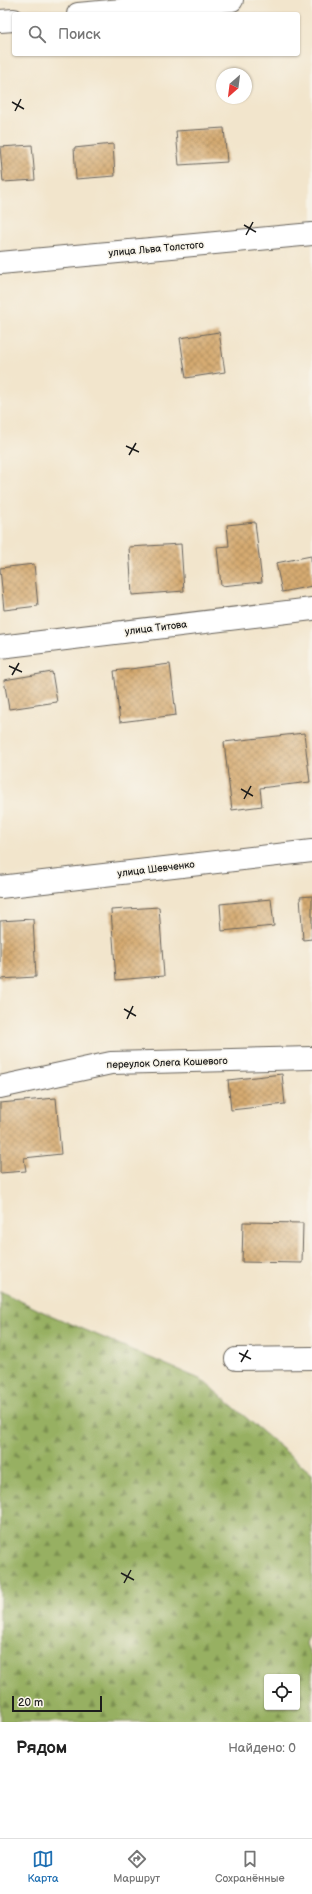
<!DOCTYPE html>
<html lang="ru">
<meta charset="utf-8">
<style>
:root{--surface:#fff;--page:#f2f2f2;--text:#222;--muted:#767676;--line:#e0e0e0;--accent:#1f6fb2}
body{margin:0;font-family:"Balsamiq Sans",sans-serif;background:var(--page);color:var(--text)}
.controls{position:absolute;right:12px;bottom:12px;display:grid;overflow:hidden;border-radius:4px;box-shadow:0 1px 3px #0004}
.controls button{width:36px;height:36px;display:grid;place-items:center;padding:0;border:0;border-bottom:1px solid var(--line);background:var(--surface);color:var(--text);font:20px sans-serif}
.compass{position:absolute;left:216px;top:68px;width:36px;height:36px;border-radius:50%;background:var(--surface);box-shadow:0 1px 3px #0004;rotate:208deg}
.scale{position:absolute;left:12px;bottom:10px;width:90px;box-sizing:border-box;padding-left:4px;border:2px solid #1c1c1c;border-top:0;font-size:11px;line-height:14px;white-space:nowrap;color:#1c1c1c;-webkit-text-stroke:3px #f7f3e8;paint-order:stroke}
.list{margin:0;padding:0;list-style:none}
h2{display:flex;justify-content:space-between;align-items:center;height:52px;margin:0;padding:0 16px;font-size:17px}
h2 small{font-size:13px;font-weight:400;color:var(--muted)}
.icon{flex:none;width:22px;height:22px;fill:none;stroke:currentColor;stroke-width:2;stroke-linecap:round;stroke-linejoin:round}
.map{position:relative;flex:none;width:312px;height:1722px;overflow:hidden}
.search{position:absolute;background:var(--surface);box-shadow:0 1px 3px #0004;left:12px;right:12px;top:12px;height:44px;display:flex;align-items:center;gap:10px;box-sizing:border-box;padding:0 14px;border-radius:4px;color:var(--muted);font-size:15px}
.sheet{height:116px;background:var(--surface)}
nav{display:flex;justify-content:space-around;align-items:center;box-sizing:border-box;height:56px;border-top:1px solid var(--line);background:var(--surface);font-size:11px;color:var(--muted)}
nav a{display:grid;justify-items:center;gap:2px}
nav .on{color:var(--accent)}
.map>svg:first-child{display:block}
.forest{fill:url(#forest-firs);stroke:#5a663f;fill-rule:evenodd}
.building{fill:url(#building-cross-hatch)}
.lines{fill:none;stroke-linecap:round;stroke-linejoin:round}
.street-casing{stroke:#67625a;stroke-width:24}
.secondary-casing{stroke:#67625a;stroke-width:24}
.street{stroke:#fff;stroke-width:22}
.secondary{stroke:#fff;stroke-width:22}
.ticks{fill:none;stroke:#1c1c1c;stroke-width:1.5}
.labels{text-anchor:middle;dominant-baseline:central;stroke-width:3;stroke-linejoin:round;paint-order:stroke}
.street-label{font-size:10px;fill:#1c1c1c;stroke:#f7f3e8}
</style>
<div class="map">
<svg width="312" height="1722" viewBox="0 0 312 1722">
<defs>
<pattern id="forest-firs" width="22" height="20" patternUnits="userSpaceOnUse"><rect width="22" height="20" fill="#97b062"/><path d="M5 1l3.5 6h-7zM16 11l3.5 6h-7z" fill="#7a8e50"/></pattern>
<pattern id="building-cross-hatch" width="8" height="8" patternUnits="userSpaceOnUse"><rect width="8" height="8" fill="#d5aa71"/><path d="M0 0l8 8M0 8l8-8" fill="none" stroke="#ac8a5c"/></pattern>
</defs>
<rect width="100%" height="100%" fill="#f7f3e8"/>
<filter id="ink" filterUnits="userSpaceOnUse"><feTurbulence type="fractalNoise" baseFrequency=".025" numOctaves="2"/><feDisplacementMap in="SourceGraphic" scale="8" xChannelSelector="R" yChannelSelector="G"/><feConvolveMatrix kernelMatrix="1 2 1 2 8 2 1 2 1" color-interpolation-filters="sRGB"/></filter>
<filter id="wash" filterUnits="userSpaceOnUse"><feTurbulence type="fractalNoise" baseFrequency=".012" numOctaves="4" result="noise"/><feDisplacementMap in="SourceGraphic" scale="16" xChannelSelector="R" yChannelSelector="G"/><feGaussianBlur stdDeviation="0.9" result="paint"/><feColorMatrix in="noise" values="0 0 0 0 0 0 0 0 0 0 0 0 0 0 0 0 0 1.4 0 .05"/><feComposite in="paint" operator="in"/></filter>
<g filter="url(#wash)">
<rect width="100%" height="100%" fill="#f2e5cc"/>
<path class="forest" d="M 0,1291 L 41,1311 L 202,1380 L 312,1474 L 312,1623 L 306,1644 L 312,1658 L 312,1722 L 0,1722 ZM 267,1677 L 297,1677 L 297,1707 L 267,1707 Z"/>
<g id="blocks">
<g class="building">
<path d="M 224,128 L 227,162 L 179,165 L 176,131 Z"/>
<path d="M 113,144 L 115,176 L 76,179 L 74,148 Z"/>
<path d="M 32,145 L 35,180 L 3,182 L 0,147 Z"/>
<path d="M 219,332 L 225,372 L 186,378 L 180,338 Z"/>
<path d="M 255,522 L 262,582 L 221,586 L 217,547 L 229,546 L 227,525 Z"/>
<path d="M 181,544 L 184,591 L 132,595 L 129,547 Z"/>
<path d="M 311,556 L 312,586 L 282,592 L 276,563 Z"/>
<path d="M 34,564 L 38,606 L 4,610 L 0,568 Z"/>
<path d="M 170,664 L 176,715 L 120,722 L 114,671 Z"/>
<path d="M 52,672 L 57,702 L 9,709 L 4,680 Z"/>
<path d="M 304,733 L 310,782 L 260,788 L 262,806 L 232,810 L 224,742 Z"/>
<path d="M 312,896 L 312,939 L 303,940 L 300,897 Z"/>
<path d="M 271,899 L 274,926 L 222,931 L 220,904 Z"/>
<path d="M 159,907 L 164,976 L 116,980 L 111,910 Z"/>
<path d="M 33,919 L 36,977 L 0,979 L 0,921 Z"/>
<path d="M 282,1074 L 285,1104 L 231,1110 L 228,1080 Z"/>
<path d="M 56,1098 L 61,1154 L 24,1158 L 26,1171 L 0,1173 L 0,1103 Z"/>
<path d="M 243,1222 L 303,1223 L 302,1263 L 242,1262 Z"/>
</g>
</g>
</g>
<g filter="url(#ink)">
<use href="#blocks" fill-opacity="0" stroke="#67625a" stroke-width="1"/>
<g class="lines">
<g class="street-casing">
<g id="street">
<path d="M 78,14 L 232,0"/>
<path d="M 0,21 L 14,20"/>
<path d="M 0,647 L 312,609"/>
<path d="M 0,887 L 312,851"/>
<path d="M 0,1087 L 111,1063 L 312,1058"/>
<path d="M 236,1359 L 312,1358"/>
</g>
</g>
<g class="secondary-casing">
<path id="secondary" d="M 0,263 L 312,234"/>
</g>
<use href="#street" class="street"/>
<use href="#secondary" class="secondary"/>
</g>
</g>
<path class="ticks" d="M 12,102 L 24,109M 15,111 L 21,99M 244,225 L 256,232M 246,235 L 253,222M 126,446 L 139,452M 129,455 L 136,443M 9,666 L 22,672M 12,675 L 19,663M 241,789 L 253,796M 244,799 L 251,786M 124,1009 L 136,1016M 127,1019 L 133,1006M 239,1353 L 251,1359M 241,1362 L 248,1350M 121,1573 L 134,1580M 124,1583 L 131,1570"/>
<g class="labels">
<g class="street-label">
<text transform="translate(156 249) rotate(-5)">улица Льва Толстого</text>
<text transform="translate(156 628) rotate(-7)">улица Титова</text>
<text transform="translate(156 869) rotate(-7)">улица Шевченко</text>
<text transform="translate(167 1063) rotate(-2)">переулок Олега Кошевого</text>
</g>
</g>
</svg>
<div class="controls">
<button><svg class="icon" aria-label="locate" viewBox="0 0 24 24"><circle cx="12" cy="12" r="6"/><path d="M12 2v4M12 18v4M2 12h4M18 12h4"/></svg></button>
</div>
<svg class="compass" viewBox="-18 -18 36 36"><path d="M0-13l5 13h-10z" fill="#e53935"/><path d="M0 13l5-13h-10z" fill="#767676"/></svg>
<div class="scale">20 m</div>
<div class="search"><svg class="icon" aria-label="search" viewBox="0 0 24 24"><circle cx="10" cy="10" r="6"/><path d="M15 15l6 6"/></svg>Поиск</div>
</div>
<section class="sheet">
<h2>Рядом<small>Найдено: 0</small></h2>
<ul class="list">
</ul>
</section>
<nav>
<a class="on"><svg class="icon" aria-label="map" viewBox="0 0 24 24"><path d="M3 6l6-2 6 2 6-2v14l-6 2-6-2-6 2zM9 4v14M15 6v14"/></svg>Карта</a>
<a><svg class="icon" aria-label="directions" viewBox="0 0 24 24"><path d="M12 3l9 9-9 9-9-9zM9 14v-3h6M13 9l2 2-2 2"/></svg>Маршрут</a>
<a><svg class="icon" aria-label="saved" viewBox="0 0 24 24"><path d="M7 4h10v16l-5-4-5 4z"/></svg>Сохранённые</a>
</nav>
